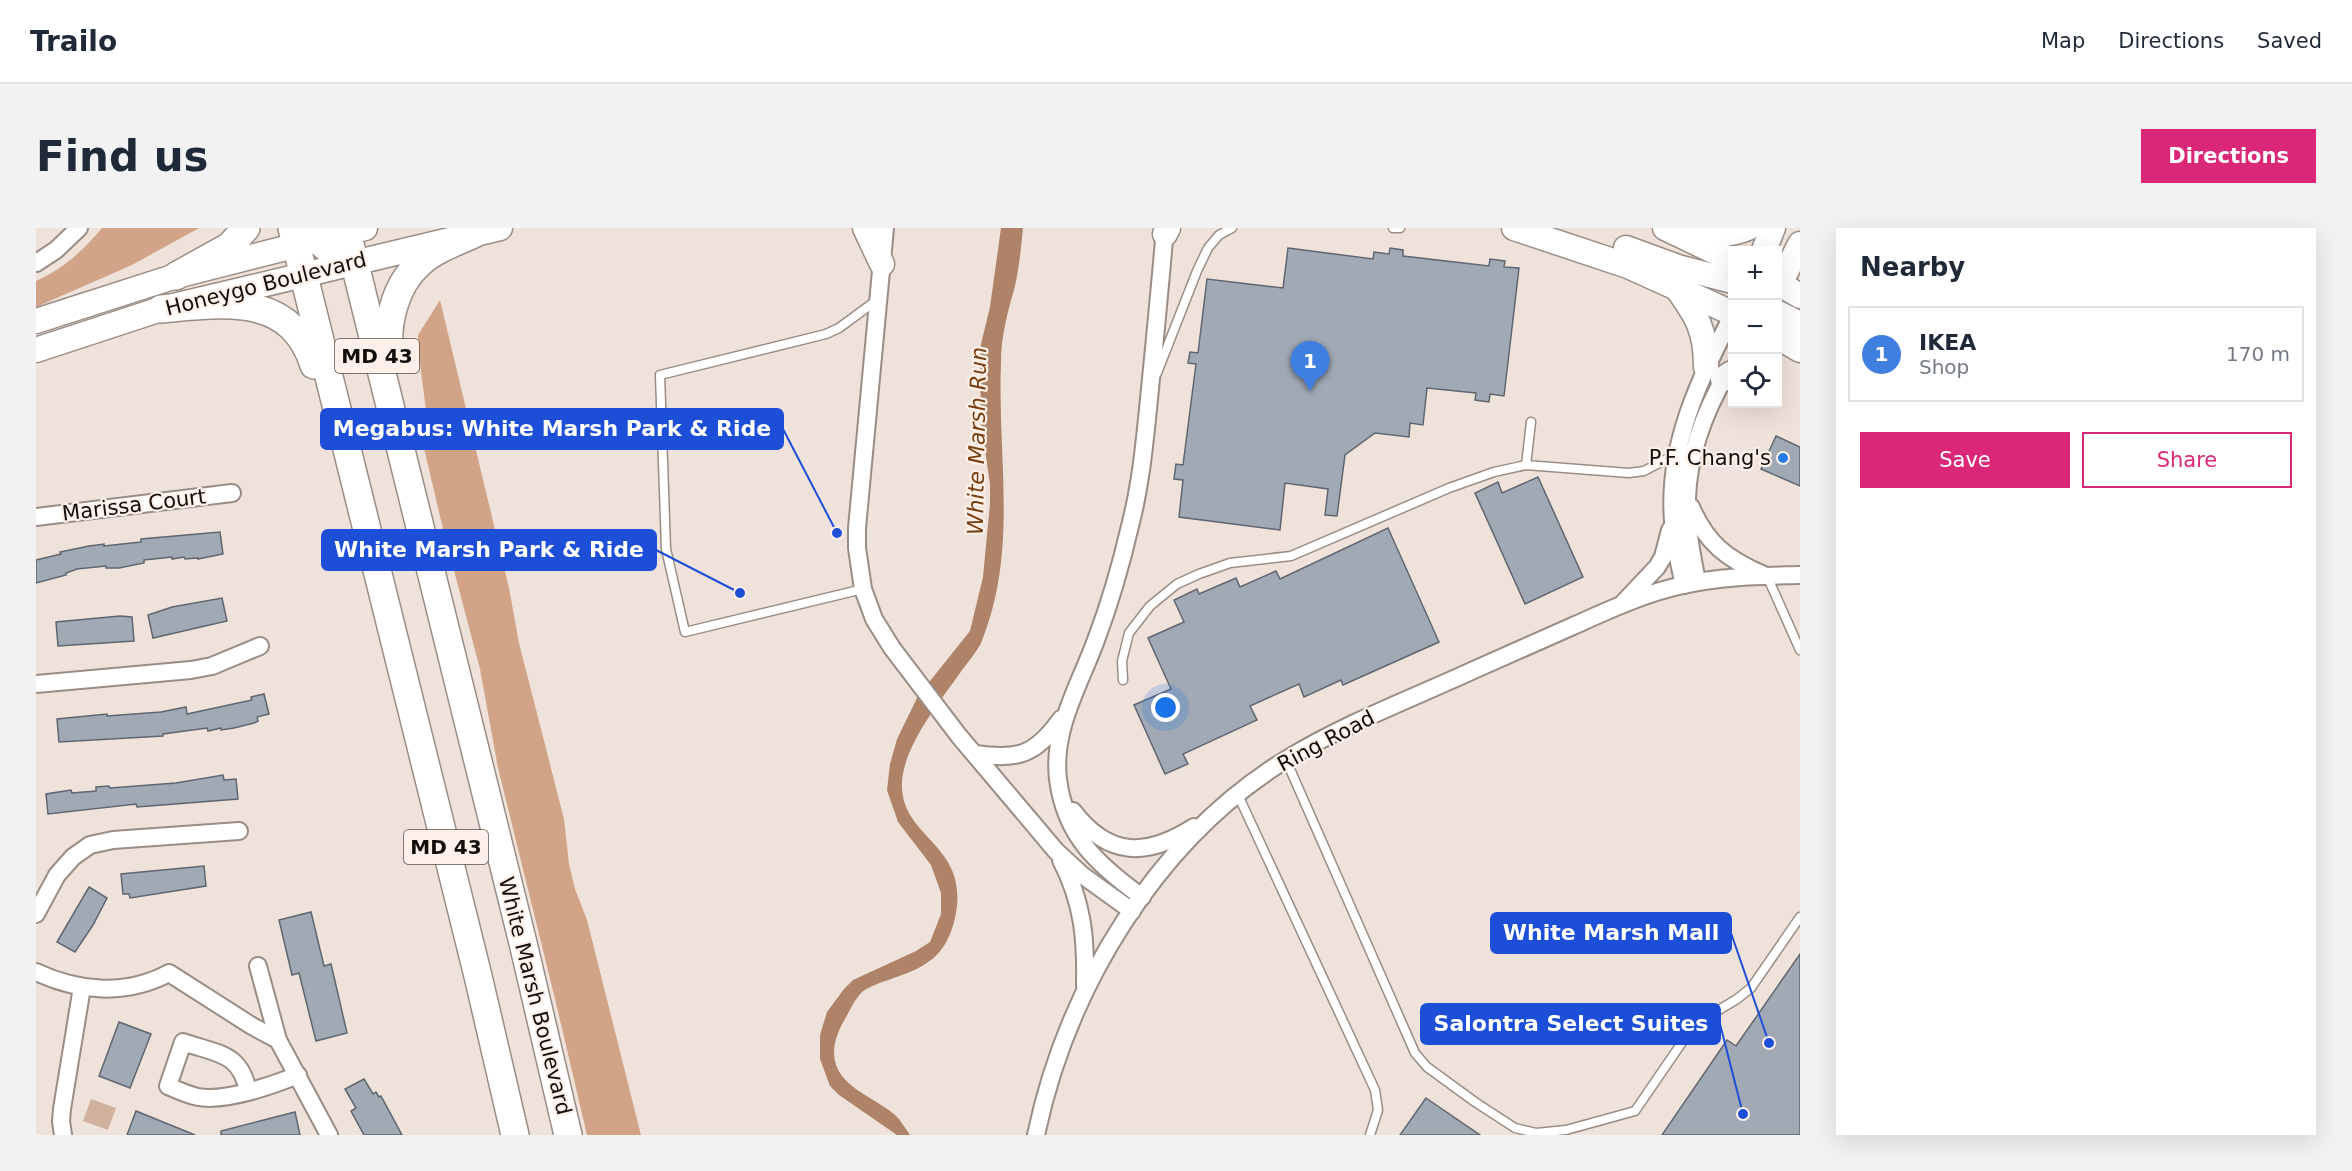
<!DOCTYPE html>
<meta charset="utf-8">
<style>
:root{--surface:#fff;--page:#f2f2f3;--text:#1f2937;--muted:#747a83;--line:#e0e1e3;--accent:#db2777}
body{margin:0;font-family:"DejaVu Sans",sans-serif;background:var(--page);color:var(--text)}
.controls{position:absolute;right:18px;top:18px;display:grid;overflow:hidden;border-radius:0px;box-shadow:0 6px 24px #0002}
.controls button{width:54px;height:54px;display:grid;place-items:center;padding:0;border:0;border-bottom:2px solid var(--line);background:var(--surface);color:var(--text);font:30px sans-serif}
.you{position:absolute;left:1130px;top:480px;width:21px;height:21px;margin:-15px;border:4px solid #fff;border-radius:50%;background:#1a73e8;box-shadow:0 0 0 9px #1a73e833}
.badge{display:grid;place-items:center;width:39px;height:39px;border-radius:50%;background:var(--accent);color:#fff;font-size:20px;font-weight:700}
.pin{position:absolute;translate:-50% -50px;filter:drop-shadow(0 2px 3px #0008)}
.pin::after{content:'';position:absolute;top:32px;width:21px;height:18px;background:inherit;clip-path:polygon(0 0,100% 0,50% 100%)}
.list{margin:0;padding:0;list-style:none}
h2{display:flex;justify-content:space-between;align-items:center;height:78px;margin:0;padding:0 24px;font-size:26px}
h2 small{font-size:20px;font-weight:400;color:var(--muted)}
.list li{display:grid;grid-template-columns:39px 1fr auto;gap:18px;align-items:center;box-sizing:border-box;height:96px;margin:0 12px 12px;padding:0 12px;border:2px solid var(--line);border-radius:0px}
.list b{display:block;font-size:22px;white-space:nowrap}
.list p{margin:0;font-size:20px;white-space:nowrap;color:var(--muted)}
.list em{font-size:20px;font-style:normal;color:var(--muted)}
.actions{display:flex;gap:12px;padding:18px 24px}
.actions a{flex:1;padding:14px 0;border:2px solid var(--accent);border-radius:0px;text-align:center;font-size:21px;color:var(--accent)}
.actions .main{background:var(--accent);color:#fff}
.icon{flex:none;width:33px;height:33px;fill:none;stroke:currentColor;stroke-width:2;stroke-linecap:round;stroke-linejoin:round}
.map{position:relative;flex:none;width:1764px;height:907px;overflow:hidden;border-radius:0px}
header{display:flex;align-items:center;gap:36px;box-sizing:border-box;height:84px;padding:0 30px;background:var(--surface);border-bottom:2px solid var(--line)}
header strong{font-size:28px}
nav{display:flex;gap:33px;margin-inline-start:auto;font-size:21px}
.intro{display:flex;align-items:center;justify-content:space-between;box-sizing:border-box;height:144px;padding:0 36px}
h1{margin:0;font-size:42px}
.button{padding:15px 27px;border-radius:0px;background:var(--accent);color:#fff;font-size:21px;font-weight:700}
main{display:flex;gap:36px;padding:0 36px}
aside{flex:1;background:var(--surface);border-radius:0px;box-shadow:0 6px 24px #0002}
.map>svg:first-child{display:block}
.green{fill:#cfb19d}
.forest{fill:#d2a487}
.water{fill:#af8367}
.building{fill:#a1a9b4;stroke:#5f6670;stroke-width:1.5}
.lines{fill:none;stroke-linecap:round;stroke-linejoin:round}
.service-casing{stroke:#998d86;stroke-width:11}
.minor-casing{stroke:#998d86;stroke-width:20}
.secondary-casing{stroke:#998d86;stroke-width:27}
.trunk-casing{stroke:#998d86;stroke-width:30}
.service{stroke:#fff;stroke-width:8}
.minor{stroke:#fff;stroke-width:16}
.secondary{stroke:#fff;stroke-width:24}
.trunk{stroke:#fff;stroke-width:27}
.poi-dot{fill:#227ee8;stroke:#fcf0e8;stroke-width:2}
.labels{text-anchor:middle;dominant-baseline:central;stroke-width:4.5;stroke-linejoin:round;paint-order:stroke}
.shield{fill:#fcf0e8;stroke:#58514d;stroke-width:1.5}
.shield-label{font-size:20px;font-weight:bold;fill:#110d0b}
.street-label{font-size:21px;fill:#110d0b;stroke:#fcf0e8}
.poi-label{font-size:21px;fill:#110d0b;stroke:#fcf0e8;text-anchor:end}
.water-label{font-size:22px;font-style:italic;fill:#783e10;stroke:#fcf0e8}
.leader{fill:none;stroke:#1d4ed8;stroke-width:2}
.callout-dot{fill:#1d4ed8;stroke:#fcf0e8;stroke-width:2}
.callout{fill:#1d4ed8;stroke:#1d4ed8;stroke-width:2}
.callout-label{font-size:22px;text-anchor:middle;font-weight:bold;fill:#fff}
</style>
<header>
<strong>Trailo</strong>
<nav><a>Map</a><a>Directions</a><a>Saved</a></nav>
</header>
<div class="intro"><h1>Find us</h1><a class="button">Directions</a></div>
<main>
<div class="map">
<svg width="1764" height="907" viewBox="0 0 1764 907">
<rect width="100%" height="100%" fill="#efe2da"/>
<path class="green" d="M 55,871 L 80,880 L 72,902 L 47,893 Z"/>
<g class="forest">
<path d="M 66,0 L 163,0 L 96,37 L 0,79 L 0,53 C 27,41 47,23 66,0 Z"/>
<path d="M 404,72 L 473,360 L 483,415 L 528,591 L 533,636 L 539,661 L 551,692 L 605,907 L 551,907 L 520,775 L 462,540 L 444,441 L 407,301 L 387,216 L 390,182 L 382,121 L 382,107 Z"/>
</g>
<path class="water" d="M 965,0 L 987,0 C 985,21 983,42 978,62 C 971,86 965,110 965,134 C 961,229 983,322 945,415 C 940,425 931,435 924,445 C 903,475 864,522 866,560 C 868,612 935,617 919,690 C 910,729 890,739 855,751 C 846,754 834,758 826,764 C 819,771 814,782 809,791 C 803,801 798,813 798,825 C 799,861 841,868 862,890 C 866,895 870,901 874,907 L 861,907 L 803,867 L 794,858 L 784,831 L 784,807 L 791,784 L 808,761 L 817,752 L 880,723 L 894,714 L 905,686 L 905,665 L 895,637 L 862,594 L 851,562 L 854,536 L 861,511 L 882,468 L 934,403 L 947,349 L 954,276 L 954,256 L 945,194 L 944,131 L 945,116 L 954,79 Z"/>
<g class="building">
<path d="M 1252,20 L 1337,31 L 1338,24 L 1353,26 L 1354,20 L 1367,22 L 1367,28 L 1453,38 L 1454,31 L 1469,33 L 1468,39 L 1483,40 L 1468,168 L 1454,166 L 1453,174 L 1439,172 L 1440,165 L 1391,160 L 1387,197 L 1374,195 L 1373,209 L 1339,205 L 1309,227 L 1301,288 L 1289,287 L 1292,261 L 1249,255 L 1244,302 L 1143,289 L 1147,252 L 1138,251 L 1140,236 L 1147,237 L 1160,136 L 1152,135 L 1154,124 L 1162,125 L 1171,51 L 1247,60 Z"/>
<path d="M 1740,208 L 1764,219 L 1764,258 L 1725,241 Z"/>
<path d="M 1502,249 L 1547,349 L 1489,376 L 1439,265 L 1462,254 L 1466,265 Z"/>
<path d="M 1352,300 L 1403,414 L 1307,457 L 1305,452 L 1268,469 L 1263,456 L 1214,478 L 1221,492 L 1147,526 L 1152,536 L 1129,546 L 1098,477 L 1135,461 L 1112,410 L 1148,394 L 1138,372 L 1161,361 L 1163,366 L 1200,350 L 1204,359 L 1240,343 L 1244,351 Z"/>
<path d="M 184,304 L 187,326 L 162,331 L 162,330 L 149,331 L 148,329 L 136,331 L 136,329 L 108,332 L 108,335 L 83,340 L 70,340 L 70,338 L 41,341 L 30,345 L 30,347 L 0,355 L 0,332 L 25,326 L 24,324 L 53,318 L 68,316 L 68,318 L 105,314 L 105,311 Z"/>
<path d="M 186,370 L 191,393 L 117,410 L 112,387 L 136,379 Z"/>
<path d="M 84,388 L 96,389 L 98,413 L 22,418 L 20,394 Z"/>
<path d="M 228,466 L 233,486 L 221,489 L 222,493 L 218,495 L 198,500 L 185,502 L 185,500 L 172,503 L 171,500 L 127,506 L 127,508 L 23,514 L 21,491 L 71,486 L 71,488 L 125,484 L 150,479 L 151,486 L 216,472 L 215,469 Z"/>
<path d="M 187,547 L 188,552 L 200,551 L 202,571 L 101,579 L 100,576 L 12,586 L 10,566 L 35,562 L 36,565 L 60,563 L 60,559 L 73,558 L 74,560 L 140,555 Z"/>
<path d="M 168,638 L 170,658 L 94,670 L 93,666 L 87,666 L 85,646 Z"/>
<path d="M 53,659 L 71,670 L 57,697 L 39,724 L 21,714 Z"/>
<path d="M 275,684 L 288,738 L 295,736 L 311,805 L 280,813 L 263,745 L 256,747 L 243,692 Z"/>
<path d="M 1764,726 L 1764,907 L 1626,907 L 1691,812 L 1700,818 Z"/>
<path d="M 83,794 L 115,806 L 94,860 L 63,848 Z"/>
<path d="M 328,851 L 337,866 L 340,864 L 343,869 L 345,868 L 366,907 L 328,907 L 315,883 L 320,880 L 309,861 Z"/>
<path d="M 1390,870 L 1444,907 L 1364,907 Z"/>
<path d="M 100,883 L 159,907 L 91,907 Z"/>
<path d="M 259,884 L 264,907 L 185,907 L 185,903 Z"/>
</g>
<g class="lines">
<g class="service-casing">
<g id="service">
<path d="M 1357,0 L 1364,0"/>
<path d="M 1121,145 L 1161,43 L 1172,20 L 1183,7 L 1196,0"/>
<path d="M 1490,237 L 1495,194"/>
<path d="M 1731,348 L 1764,422"/>
<path d="M 827,361 L 649,404 L 630,321 L 624,147 L 790,106 L 803,100 L 841,72"/>
<path d="M 1087,452 L 1086,433 L 1093,405 L 1114,378 L 1141,356 L 1163,346 L 1194,335 L 1255,328 L 1413,260 L 1458,244 L 1490,237 L 1593,245 L 1608,243 L 1640,226"/>
<path d="M 1250,532 L 1379,825 L 1391,839 L 1439,874 L 1479,900 L 1500,905 L 1530,902 L 1599,883 L 1658,797 L 1701,771 L 1715,760 L 1764,689"/>
<path d="M 1202,567 L 1339,862 L 1342,882 L 1334,907"/>
</g>
</g>
<g class="minor-casing">
<g id="minor">
<path d="M 849,0 L 821,300 L 821,320 L 827,361 L 838,391 L 856,420 L 923,508 L 1020,623 L 1046,647 L 1096,683"/>
<path d="M 0,35 L 20,22 L 43,0"/>
<path d="M 1655,279 C 1671,316 1691,331 1728,347"/>
<path d="M 0,289 L 196,265"/>
<path d="M 1661,354 C 1656,327 1650,299 1651,271 C 1652,226 1670,181 1692,143"/>
<path d="M 1648,357 C 1643,335 1638,314 1637,293 C 1631,217 1663,153 1696,88"/>
<path d="M 1588,374 L 1621,339 L 1627,329 L 1634,302"/>
<path d="M 0,456 L 155,442 L 176,438 L 224,418"/>
<path d="M 939,526 C 983,532 999,527 1025,491"/>
<path d="M 1037,583 C 1073,630 1111,629 1158,599"/>
<path d="M 1025,632 C 1047,675 1050,710 1049,758"/>
<path d="M 1106,669 C 1062,637 1029,608 1022,551 C 1016,501 1044,456 1060,412 C 1074,375 1085,337 1094,298 C 1104,260 1108,221 1112,181 C 1118,121 1124,60 1129,0"/>
<path d="M 0,686 L 21,647 L 37,629 L 54,617 L 77,612 L 203,603"/>
<path d="M 222,738 L 242,812 L 293,907"/>
<path d="M 0,744 C 43,764 90,768 133,745 L 216,798 L 242,812"/>
<path d="M 212,864 C 205,824 181,826 147,814 L 132,858 C 141,862 152,867 162,869 C 189,874 237,857 262,847"/>
<path d="M 27,907 L 25,893 L 26,881 L 46,759"/>
<path d="M 1000,907 C 1031,760 1120,611 1251,531 C 1310,495 1377,470 1440,441 C 1472,427 1505,412 1537,398 C 1573,382 1609,365 1647,357 C 1685,348 1725,348 1764,347"/>
</g>
</g>
<g class="secondary-casing">
<g id="secondary">
<path d="M 829,0 L 846,36"/>
<path d="M 1478,0 L 1592,38 L 1696,85"/>
<path d="M 1629,0 L 1696,32"/>
<path d="M 1129,6 L 1132,0"/>
<path d="M 1653,7 C 1674,7 1693,8 1712,0"/>
<path d="M 1590,20 L 1642,39 L 1696,53"/>
<path d="M 1728,22 L 1737,0"/>
<path d="M 1742,55 L 1764,68"/>
<path d="M 1640,59 C 1661,88 1670,102 1670,139"/>
<path d="M 1742,60 L 1764,16"/>
<path d="M 1742,85 L 1764,96"/>
<path d="M 0,93 L 140,48 L 329,0"/>
<path d="M 1742,109 L 1764,122"/>
<path d="M 0,122 L 125,81 L 464,0"/>
<path d="M 1687,151 L 1696,145"/>
</g>
</g>
<g class="trunk-casing">
<g id="trunk">
<path d="M 256,0 L 442,748 L 479,907"/>
<path d="M 274,0 C 284,19 299,26 318,35"/>
<path d="M 310,0 L 487,715 L 532,907"/>
<path d="M 140,48 L 194,18 L 210,0"/>
<path d="M 125,81 C 187,76 254,63 278,137"/>
<path d="M 354,132 C 349,98 358,57 385,34 C 400,21 420,14 438,6"/>
</g>
</g>
<use href="#service" class="service"/>
<use href="#minor" class="minor"/>
<use href="#secondary" class="secondary"/>
<use href="#trunk" class="trunk"/>
</g>
<circle class="poi-dot" cx="1747" cy="230" r="6"/>
<g class="labels">
<g class="shield">
<rect x="299" y="111" width="84" height="34" rx="4.5"/>
<rect x="368" y="602" width="84" height="34" rx="4.5"/>
</g>
<g class="shield-label">
<text x="341" y="128">MD 43</text>
<text x="410" y="619">MD 43</text>
</g>
<g class="street-label">
<text transform="translate(230 56) rotate(-14)">Honeygo Boulevard</text>
<text transform="translate(98 277) rotate(-7)">Marissa Court</text>
<text transform="translate(1290 513) rotate(-28)">Ring Road</text>
<text transform="translate(499 768) rotate(76)">White Marsh Boulevard</text>
</g>
<g class="poi-label">
<text x="1735" y="230">P.F. Chang's</text>
</g>
<g class="water-label">
<text transform="translate(941 213) rotate(-89)">White Marsh Run</text>
</g>
</g>
<path class="leader" d="M801 305L747 201M704 365L620 322M1733 815L1695 705M1707 886L1684 796"/>
<g class="callout-dot">
<circle cx="801" cy="305" r="6"/>
<circle cx="704" cy="365" r="6"/>
<circle cx="1733" cy="815" r="6"/>
<circle cx="1707" cy="886" r="6"/>
</g>
<g class="callout">
<rect x="285" y="181" width="462" height="40" rx="6"/>
<rect x="286" y="302" width="334" height="40" rx="6"/>
<rect x="1455" y="685" width="240" height="40" rx="6"/>
<rect x="1385" y="776" width="299" height="40" rx="6"/>
</g>
<g class="callout-label">
<text x="516" y="208">Megabus: White Marsh Park &amp; Ride</text>
<text x="453" y="329">White Marsh Park &amp; Ride</text>
<text x="1575" y="712">White Marsh Mall</text>
<text x="1535" y="803">Salontra Select Suites</text>
</g>
</svg>
<div class="controls">
<button>+</button>
<button>−</button>
<button><svg class="icon" aria-label="locate" viewBox="0 0 24 24"><circle cx="12" cy="12" r="6"/><path d="M12 2v4M12 18v4M2 12h4M18 12h4"/></svg></button>
</div>
<div class="you"></div>
<div class="pin badge" style="left:1274px;top:163px;background:#3f7fe0">1</div>
</div>
<aside>
<h2>Nearby<small></small></h2>
<ul class="list">
<li><span class="badge" style="background:#3f7fe0">1</span><div><b>IKEA</b><p>Shop</p></div><em>170 m</em></li>
</ul>
<div class="actions"><a class="main">Save</a><a>Share</a></div>
</aside>
</main>
